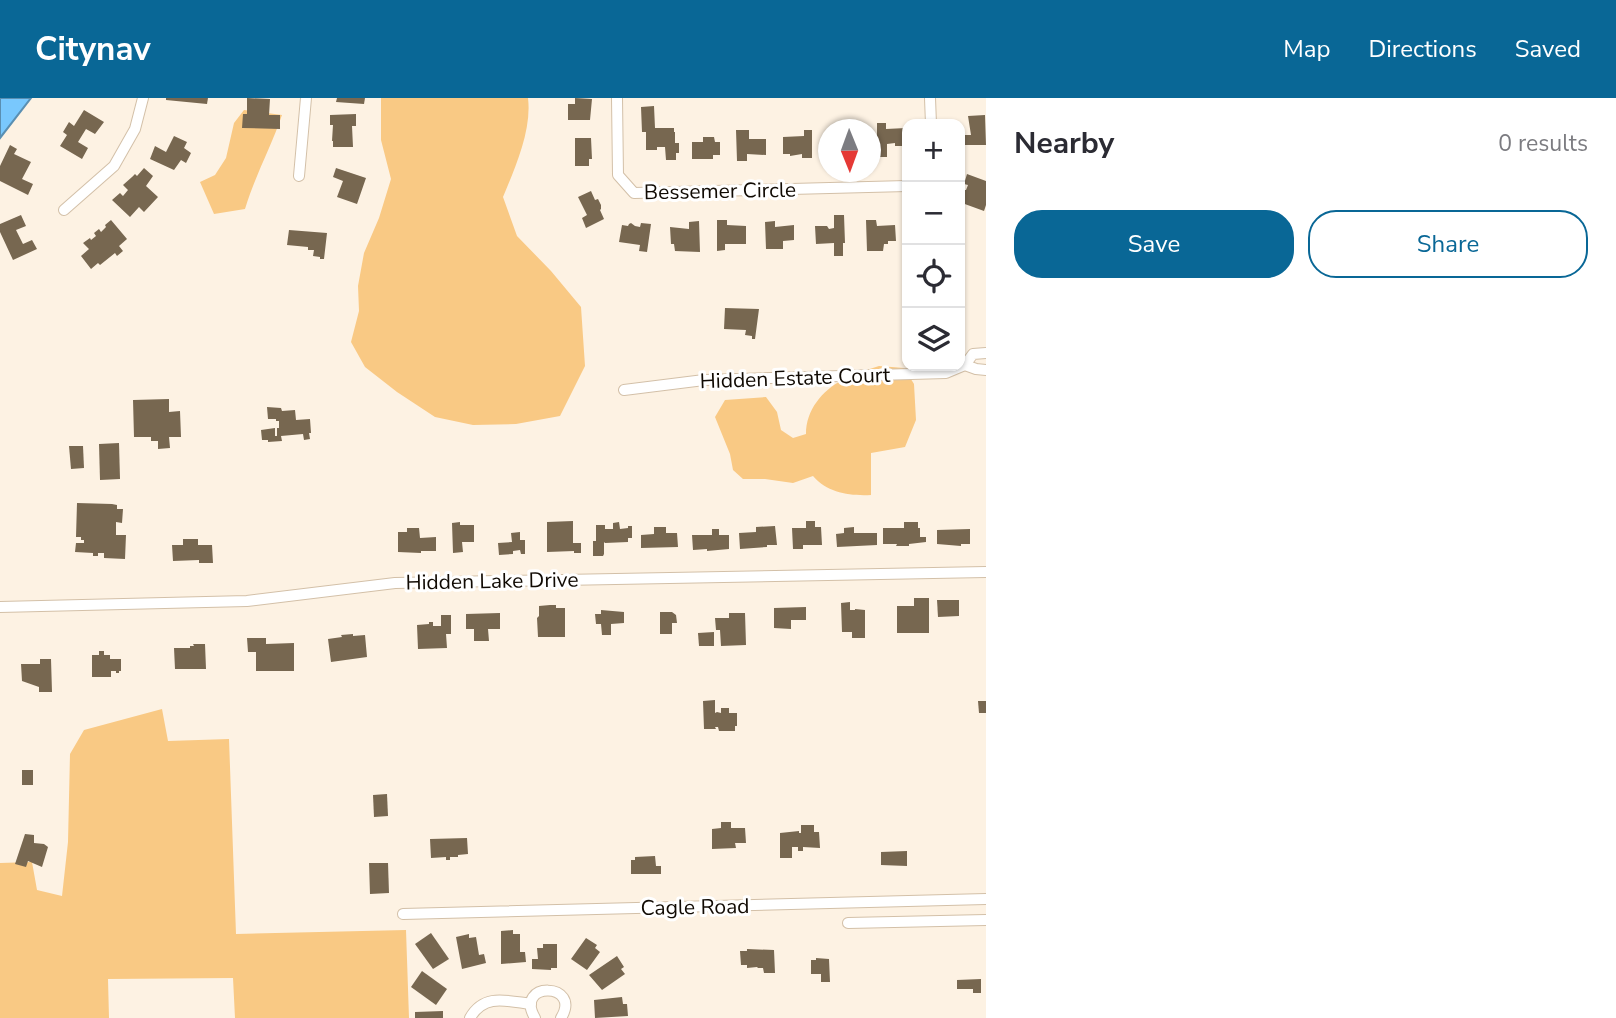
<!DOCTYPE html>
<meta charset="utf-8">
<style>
:root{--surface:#fff;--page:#f2f2f3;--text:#2b2b33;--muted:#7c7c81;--line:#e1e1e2;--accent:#096796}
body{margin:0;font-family:"Nunito Sans",sans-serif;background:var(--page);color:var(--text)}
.controls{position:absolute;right:21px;top:21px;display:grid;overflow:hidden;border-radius:14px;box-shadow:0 2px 5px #0004}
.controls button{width:63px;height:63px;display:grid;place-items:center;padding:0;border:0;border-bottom:2px solid var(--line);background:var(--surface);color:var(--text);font:35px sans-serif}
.compass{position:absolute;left:818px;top:21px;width:63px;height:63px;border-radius:50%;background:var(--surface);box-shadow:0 2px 5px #0004;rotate:179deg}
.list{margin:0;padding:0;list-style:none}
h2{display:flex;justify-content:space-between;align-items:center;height:91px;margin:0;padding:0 28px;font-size:30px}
h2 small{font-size:23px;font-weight:400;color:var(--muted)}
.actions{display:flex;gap:14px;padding:21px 28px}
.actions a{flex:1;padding:16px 0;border:2px solid var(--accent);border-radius:28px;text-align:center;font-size:24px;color:var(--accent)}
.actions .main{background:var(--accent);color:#fff}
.icon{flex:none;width:38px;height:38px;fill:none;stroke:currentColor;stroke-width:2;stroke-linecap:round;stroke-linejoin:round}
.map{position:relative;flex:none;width:986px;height:920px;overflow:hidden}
header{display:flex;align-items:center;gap:42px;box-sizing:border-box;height:98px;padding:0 35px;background:var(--accent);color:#fff}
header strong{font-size:33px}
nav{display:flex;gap:38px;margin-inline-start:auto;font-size:24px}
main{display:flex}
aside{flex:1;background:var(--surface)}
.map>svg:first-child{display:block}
.green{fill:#f9c984}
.water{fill:#79c8fd;stroke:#5a8fb2;stroke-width:2}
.building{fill:#776750}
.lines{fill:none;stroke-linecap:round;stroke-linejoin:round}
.minor-casing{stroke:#d3c0a8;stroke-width:12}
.minor{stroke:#fff;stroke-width:10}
.labels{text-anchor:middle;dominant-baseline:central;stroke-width:6;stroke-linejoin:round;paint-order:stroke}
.street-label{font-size:21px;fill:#100a03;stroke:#fff}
</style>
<header>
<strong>Citynav</strong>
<nav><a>Map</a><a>Directions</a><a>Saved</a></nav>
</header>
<main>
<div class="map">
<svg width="986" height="920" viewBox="0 0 986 920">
<rect width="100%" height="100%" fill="#fdf2e3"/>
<g class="green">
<path d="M 381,0 L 528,0 C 532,32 515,70 503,99 L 517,138 L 551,173 L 581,209 L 585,268 L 560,318 L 516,326 L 473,327 L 435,319 L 397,294 L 365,269 L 351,244 L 359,213 L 358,188 L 364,155 L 379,120 L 391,81 L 381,42 Z"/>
<path d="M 244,12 L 282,17 C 271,49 255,78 245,111 L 214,116 L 200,84 L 215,77 L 226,60 L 234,25 Z"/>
<path d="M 879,268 L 904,270 L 914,286 L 916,322 L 905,349 L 871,355 L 871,397 C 849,398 828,395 813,378 L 793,385 L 765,381 L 743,381 L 733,372 L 730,356 L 715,319 L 725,302 L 766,299 L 777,314 L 781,332 L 793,340 L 806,336 C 806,312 822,293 842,282 C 853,275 867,272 879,268 Z"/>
<path d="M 162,611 L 168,643 L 229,641 L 236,836 L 406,832 L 409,920 L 235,920 L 233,880 L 108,881 L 109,920 L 0,920 L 0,765 L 32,764 L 37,792 L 62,798 L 68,744 L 70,656 L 84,632 Z"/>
</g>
<path class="water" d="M 0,0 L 31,0 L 0,40 Z"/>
<g class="building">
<path d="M 166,0 L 208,0 L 207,6 L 166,2 Z"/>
<path d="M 247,0 L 270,1 L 269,17 L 280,17 L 280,31 L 242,30 L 243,16 L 247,16 Z"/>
<path d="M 337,0 L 365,0 L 364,6 L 336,4 Z"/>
<path d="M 575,0 L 592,1 L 590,22 L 568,22 L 568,6 L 575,6 Z"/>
<path d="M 654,8 L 655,30 L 674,30 L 674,34 L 675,34 L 675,45 L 679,45 L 679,55 L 676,55 L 676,62 L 666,62 L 665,49 L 657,49 L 657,52 L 646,52 L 646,34 L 642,34 L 641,9 Z"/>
<path d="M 84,12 L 104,24 L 95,36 L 86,31 L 78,44 L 88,50 L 82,61 L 60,48 L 67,37 L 63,34 L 69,24 L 74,28 Z"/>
<path d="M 356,16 L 356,28 L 352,28 L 353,49 L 333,49 L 333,43 L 332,43 L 333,27 L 330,27 L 330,17 Z"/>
<path d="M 985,17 L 986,47 L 964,47 L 964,37 L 971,37 L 968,18 Z"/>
<path d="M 877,25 L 886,25 L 886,31 L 906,30 L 906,48 L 895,48 L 895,45 L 887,46 L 887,59 L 877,59 Z"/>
<path d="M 736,32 L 749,32 L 749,41 L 766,41 L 766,57 L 747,56 L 747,63 L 737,63 Z"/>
<path d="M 804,32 L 812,32 L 812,60 L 802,60 L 802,56 L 790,58 L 790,56 L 783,56 L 783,39 L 804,38 Z"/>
<path d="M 174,38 L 187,44 L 184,50 L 191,55 L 186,65 L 181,62 L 174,72 L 150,61 L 155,48 L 166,54 Z"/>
<path d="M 703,39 L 714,39 L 715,44 L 720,44 L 720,57 L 713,57 L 713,61 L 692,61 L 692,44 L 703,44 Z"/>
<path d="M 575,40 L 591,40 L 592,61 L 589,61 L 589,68 L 575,68 Z"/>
<path d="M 10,47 L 17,51 L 14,56 L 31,64 L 22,81 L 33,86 L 28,97 L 0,83 L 0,68 Z"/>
<path d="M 144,70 L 153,78 L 146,88 L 158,99 L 144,114 L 139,109 L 130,119 L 112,102 L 120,95 L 123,98 L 128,92 L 123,87 L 132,79 L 135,76 L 137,78 Z"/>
<path d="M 336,70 L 366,80 L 357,106 L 337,99 L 343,83 L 333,79 Z"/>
<path d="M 967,76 L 986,83 L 986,107 L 984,113 L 962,105 L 964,99 L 962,98 L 962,93 L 964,92 L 966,92 L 968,87 L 964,86 Z"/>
<path d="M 591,93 L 595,102 L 598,101 L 601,107 L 601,111 L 600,112 L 604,121 L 586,130 L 582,120 L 587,117 L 578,99 Z"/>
<path d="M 21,117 L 26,128 L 16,132 L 23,146 L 32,142 L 37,151 L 13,162 L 0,134 L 0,126 Z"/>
<path d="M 834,117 L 844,117 L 845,145 L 843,145 L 843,158 L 834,158 L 834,145 L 816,146 L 815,128 L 827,128 L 829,131 L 834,130 Z"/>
<path d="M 111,122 L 127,141 L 119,148 L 123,153 L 117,158 L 115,155 L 100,167 L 98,165 L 91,171 L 81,158 L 89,151 L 83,145 L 90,140 L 91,142 L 96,138 L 94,135 L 99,131 L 101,134 L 106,129 L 105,127 Z"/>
<path d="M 717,122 L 727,122 L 727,127 L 746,128 L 746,146 L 725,146 L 725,152 L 717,153 Z"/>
<path d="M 866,122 L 876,122 L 877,128 L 895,127 L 896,143 L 888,143 L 888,146 L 884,146 L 883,153 L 867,153 Z"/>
<path d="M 699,123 L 700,154 L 675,153 L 674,146 L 671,146 L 670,129 L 689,131 L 689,124 Z"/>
<path d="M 775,123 L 775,129 L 794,127 L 794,142 L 783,143 L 783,151 L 766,151 L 765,124 Z"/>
<path d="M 631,125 L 635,128 L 640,129 L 641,125 L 651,126 L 647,154 L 639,153 L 640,147 L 619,144 L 622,127 L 628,128 L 629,126 Z"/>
<path d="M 289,132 L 327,135 L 324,161 L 320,161 L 320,159 L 313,158 L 314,152 L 308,152 L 308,149 L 287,147 Z"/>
<path d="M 725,210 L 759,211 L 755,241 L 752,241 L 752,238 L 745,237 L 746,232 L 724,231 Z"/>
<path d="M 169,301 L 169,314 L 180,313 L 181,339 L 169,339 L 170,350 L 158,351 L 158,343 L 151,343 L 151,339 L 134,339 L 133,302 Z"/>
<path d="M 267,309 L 281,310 L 282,313 L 295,312 L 296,322 L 310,321 L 311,335 L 309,335 L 310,341 L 304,342 L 303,336 L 281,338 L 282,343 L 268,344 L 268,342 L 262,342 L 261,332 L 275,330 L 275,338 L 277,338 L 277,330 L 279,330 L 279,323 L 276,323 L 276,321 L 268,321 Z"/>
<path d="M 119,345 L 120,381 L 100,382 L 99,346 Z"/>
<path d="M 69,348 L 83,348 L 84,370 L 71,371 Z"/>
<path d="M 77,405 L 112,406 L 117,407 L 117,411 L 123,411 L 122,425 L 116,424 L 116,437 L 126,437 L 125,461 L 104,460 L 104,455 L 98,455 L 98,458 L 93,458 L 93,455 L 75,454 L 76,445 L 84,445 L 84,442 L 81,442 L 81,439 L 76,439 Z"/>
<path d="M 573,423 L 573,445 L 581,445 L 581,455 L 574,455 L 574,453 L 547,454 L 547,424 Z"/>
<path d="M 806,423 L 815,423 L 815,429 L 821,429 L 822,447 L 803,447 L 803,451 L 793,451 L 792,430 L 806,430 Z"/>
<path d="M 460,424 L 460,427 L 474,427 L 474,444 L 462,444 L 463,454 L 453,455 L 452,425 Z"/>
<path d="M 619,424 L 620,431 L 628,430 L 628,428 L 632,428 L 632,440 L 628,440 L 628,444 L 605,445 L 604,444 L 604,456 L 603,458 L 593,458 L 593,443 L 596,443 L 596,427 L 605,427 L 605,431 L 613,431 L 613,425 Z"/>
<path d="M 904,424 L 918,424 L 918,430 L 920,430 L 920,439 L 926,439 L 926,444 L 909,446 L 909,448 L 896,448 L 897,446 L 883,446 L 883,430 L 904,430 Z"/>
<path d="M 775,428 L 777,447 L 767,447 L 767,449 L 740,451 L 739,435 L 756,434 L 756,429 Z"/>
<path d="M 654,429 L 666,429 L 666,435 L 677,435 L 678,449 L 641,450 L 641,437 L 654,436 Z"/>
<path d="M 854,429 L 854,435 L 877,435 L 877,447 L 837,449 L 836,436 L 844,435 L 844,430 Z"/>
<path d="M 407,430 L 419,430 L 420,440 L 436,439 L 436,453 L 421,453 L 421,455 L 398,454 L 398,434 L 407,434 Z"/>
<path d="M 712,431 L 719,431 L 719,437 L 729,437 L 729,451 L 707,453 L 707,451 L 693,452 L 692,437 L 712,437 Z"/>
<path d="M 970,431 L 970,446 L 961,446 L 961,448 L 937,446 L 937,432 Z"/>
<path d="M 520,434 L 520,442 L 525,442 L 525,456 L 521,456 L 520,452 L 513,453 L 513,456 L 499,457 L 498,445 L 512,444 L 511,435 Z"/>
<path d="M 183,441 L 198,441 L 198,447 L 212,447 L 213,465 L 199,465 L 199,462 L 173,463 L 172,447 L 183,447 Z"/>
<path d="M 914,500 L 929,500 L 929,535 L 897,535 L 897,508 L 914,508 Z"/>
<path d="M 937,502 L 959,502 L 959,518 L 938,519 Z"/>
<path d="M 850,504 L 850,512 L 855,512 L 855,511 L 865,512 L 865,540 L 852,540 L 852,534 L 842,534 L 841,505 Z"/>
<path d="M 550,507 L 556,507 L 556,510 L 565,510 L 565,539 L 538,539 L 537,520 L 539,518 L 539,508 Z"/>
<path d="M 806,509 L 806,522 L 791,522 L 791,531 L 774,530 L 774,510 Z"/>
<path d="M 601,512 L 624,514 L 624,525 L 611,526 L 611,537 L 602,537 L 601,526 L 596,526 L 595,516 L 601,516 Z"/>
<path d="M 660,514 L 672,514 L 676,517 L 677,525 L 672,525 L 672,536 L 660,536 Z"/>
<path d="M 500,515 L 500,531 L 488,531 L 489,543 L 474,543 L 474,531 L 466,531 L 466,516 Z"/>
<path d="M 729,515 L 745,515 L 746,547 L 721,548 L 720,532 L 716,532 L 715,520 L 729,520 Z"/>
<path d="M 441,517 L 451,517 L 451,536 L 446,536 L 447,550 L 418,551 L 417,527 L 429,526 L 429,524 L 433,524 L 433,528 L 441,528 Z"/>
<path d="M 714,534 L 714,548 L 699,548 L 698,535 Z"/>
<path d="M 353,536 L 353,538 L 365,537 L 367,559 L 331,564 L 328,541 L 342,539 L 341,537 Z"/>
<path d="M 247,540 L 266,540 L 266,546 L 294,545 L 294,573 L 256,573 L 256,554 L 248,554 Z"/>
<path d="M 193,546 L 205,546 L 206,571 L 175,571 L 174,550 L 190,550 L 190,548 L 194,548 Z"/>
<path d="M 99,553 L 104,553 L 104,557 L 110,557 L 110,561 L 121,561 L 121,573 L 119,573 L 119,575 L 116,575 L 116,573 L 111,573 L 111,579 L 92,579 L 92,557 L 99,557 Z"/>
<path d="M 40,561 L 51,561 L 52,594 L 39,594 L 39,589 L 22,583 L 21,566 L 40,566 Z"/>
<path d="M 715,602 L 715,615 L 717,614 L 721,615 L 721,610 L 729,610 L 729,615 L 737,615 L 737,628 L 735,628 L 735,633 L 719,633 L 718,629 L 715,629 L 716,631 L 704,631 L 703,603 Z"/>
<path d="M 978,603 L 986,603 L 986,615 L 979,615 Z"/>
<rect x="22" y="672" width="11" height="15"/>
<path d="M 387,696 L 388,718 L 374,719 L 373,697 Z"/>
<path d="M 721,724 L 731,724 L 731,730 L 745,730 L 746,745 L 735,745 L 736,750 L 712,751 L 712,731 L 721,730 Z"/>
<path d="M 801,727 L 814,727 L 814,734 L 819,734 L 820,750 L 803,749 L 803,753 L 798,753 L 798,749 L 792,749 L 792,760 L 780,760 L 780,735 L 799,733 L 799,735 L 801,735 Z"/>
<path d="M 25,736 L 34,737 L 34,745 L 44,746 L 48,749 L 42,769 L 28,763 L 26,769 L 15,766 Z"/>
<path d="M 467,740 L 468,756 L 458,757 L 458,759 L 450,759 L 450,762 L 446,762 L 446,759 L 431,760 L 430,741 Z"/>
<path d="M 907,753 L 907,768 L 881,767 L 881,754 Z"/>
<path d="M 655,758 L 656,768 L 661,768 L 661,776 L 631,776 L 631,762 L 635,762 L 635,759 Z"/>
<path d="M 369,765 L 388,765 L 389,795 L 370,796 Z"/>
<path d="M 513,832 L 513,836 L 520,836 L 520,854 L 525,854 L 526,864 L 501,866 L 501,833 Z"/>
<path d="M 431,835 L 449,861 L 433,871 L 415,846 Z"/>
<path d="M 469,836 L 469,840 L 476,839 L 479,857 L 484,856 L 486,865 L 462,871 L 456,839 Z"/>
<path d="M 586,840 L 597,847 L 595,850 L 600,854 L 587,872 L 571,861 Z"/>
<path d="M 543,846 L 557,846 L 557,870 L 551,870 L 551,872 L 532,871 L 532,861 L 538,861 L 537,850 L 543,850 Z"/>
<path d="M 747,851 L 774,852 L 775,875 L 764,875 L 763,870 L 758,870 L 757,869 L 747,870 L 747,867 L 741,867 L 740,853 L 747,853 Z"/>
<path d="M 617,858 L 624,869 L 621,871 L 625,876 L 602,892 L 589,877 Z"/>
<path d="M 816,860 L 829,861 L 830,884 L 821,884 L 821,876 L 811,876 L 811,862 L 816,862 Z"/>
<path d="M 422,873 L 447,891 L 436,907 L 411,889 Z"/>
<path d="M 981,881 L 981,895 L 973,895 L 973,891 L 957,891 L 957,882 Z"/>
<path d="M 622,899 L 623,906 L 627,906 L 628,918 L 595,920 L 594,902 Z"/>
<path d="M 443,913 L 443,920 L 415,920 L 415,914 Z"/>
</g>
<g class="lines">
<g class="minor-casing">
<g id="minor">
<path d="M 617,0 L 618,77 L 634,95 L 907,88"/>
<path d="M 930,0 L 931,26"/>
<path d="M 299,78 L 306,0"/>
<path d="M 64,112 L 114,68 L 135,31 L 143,0"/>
<path d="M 965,267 L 976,271 L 986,272"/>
<path d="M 624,292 L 704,282 L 946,275 L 965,267 L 973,256 L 986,255"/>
<path d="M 0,509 L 247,503 L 395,485 L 986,474"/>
<path d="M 403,816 L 986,801"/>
<path d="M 848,825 L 986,822"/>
<path d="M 470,920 C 484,895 507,903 531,906"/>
<path d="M 535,920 C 513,883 583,884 561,920"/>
</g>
</g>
<use href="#minor" class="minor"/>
</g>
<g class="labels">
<g class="street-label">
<text transform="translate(720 93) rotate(-1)">Bessemer Circle</text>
<text transform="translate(795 280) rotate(-2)">Hidden Estate Court</text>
<text transform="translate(492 483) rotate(-1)">Hidden Lake Drive</text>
<text transform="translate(695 809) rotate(-1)">Cagle Road</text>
</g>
</g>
</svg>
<div class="controls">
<button>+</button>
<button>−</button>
<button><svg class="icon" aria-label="locate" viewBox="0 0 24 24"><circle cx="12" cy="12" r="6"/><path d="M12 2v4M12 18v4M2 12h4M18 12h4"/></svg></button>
<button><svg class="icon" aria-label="layers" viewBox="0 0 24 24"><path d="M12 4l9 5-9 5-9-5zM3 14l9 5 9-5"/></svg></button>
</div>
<svg class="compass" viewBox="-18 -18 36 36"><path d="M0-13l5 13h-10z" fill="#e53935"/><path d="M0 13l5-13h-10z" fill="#7c7c81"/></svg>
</div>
<aside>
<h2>Nearby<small>0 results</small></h2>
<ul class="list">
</ul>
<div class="actions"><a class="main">Save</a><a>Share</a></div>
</aside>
</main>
